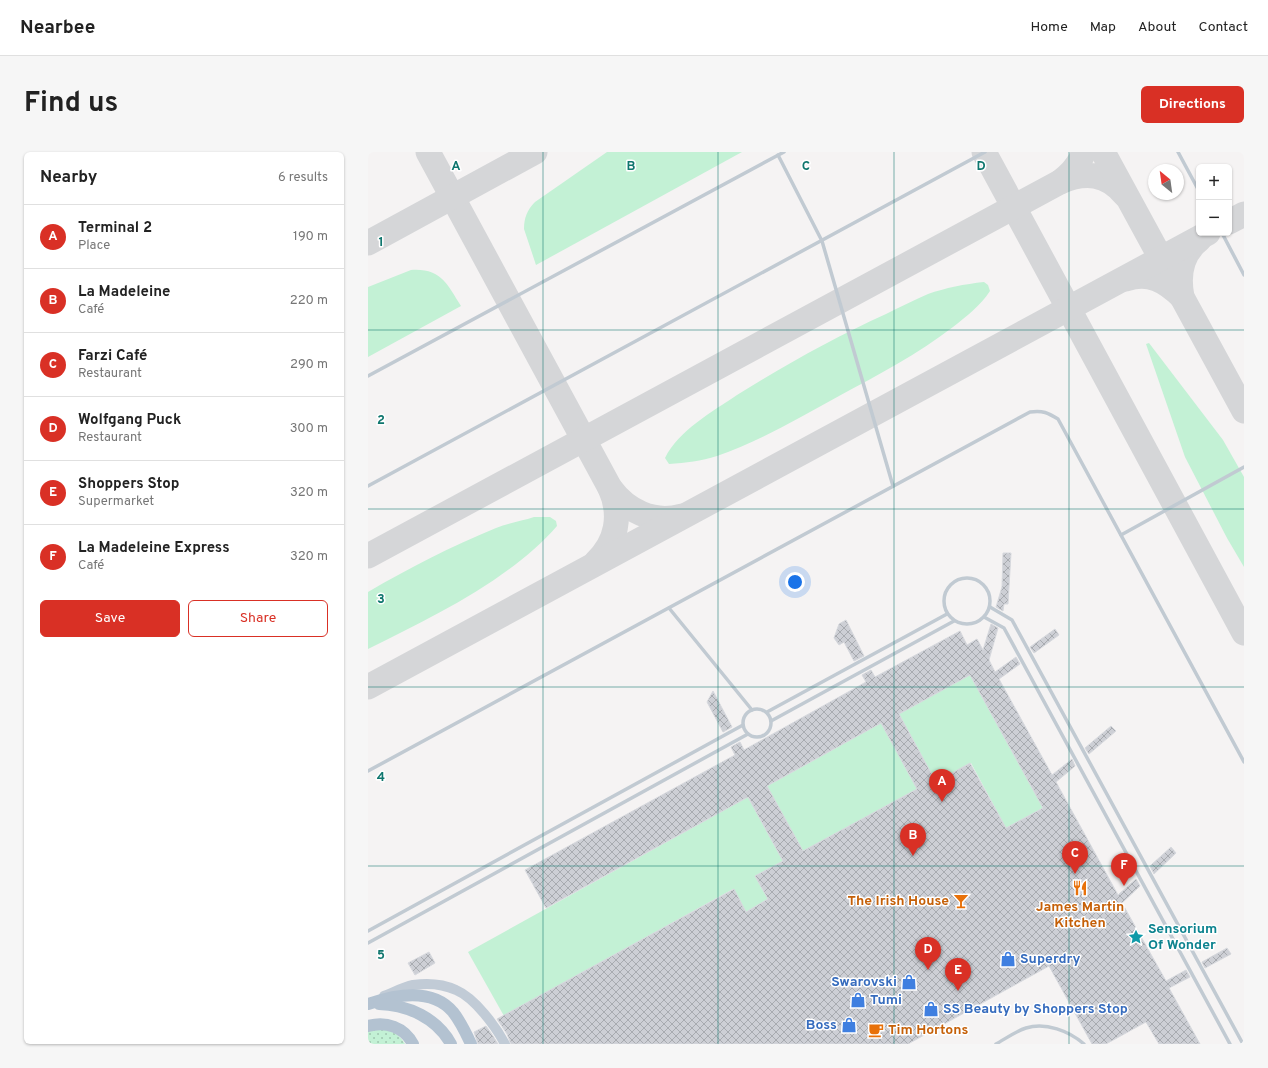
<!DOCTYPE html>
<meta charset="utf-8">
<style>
:root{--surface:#fff;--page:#f6f6f6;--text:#222;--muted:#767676;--line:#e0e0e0;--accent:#d93025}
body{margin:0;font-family:Overpass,sans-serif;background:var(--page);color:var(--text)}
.controls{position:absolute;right:12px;top:12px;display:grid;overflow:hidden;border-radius:6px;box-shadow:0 1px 3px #0004}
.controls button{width:36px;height:36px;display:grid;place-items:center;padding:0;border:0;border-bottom:1px solid var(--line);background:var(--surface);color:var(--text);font:20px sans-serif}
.compass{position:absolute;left:780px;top:12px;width:36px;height:36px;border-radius:50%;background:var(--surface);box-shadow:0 1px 3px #0004;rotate:331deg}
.you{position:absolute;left:427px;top:430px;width:14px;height:14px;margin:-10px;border:3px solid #fff;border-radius:50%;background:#1a73e8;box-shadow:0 0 0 6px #1a73e833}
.badge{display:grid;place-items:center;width:26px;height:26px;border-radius:50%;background:var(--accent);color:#fff;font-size:13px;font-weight:700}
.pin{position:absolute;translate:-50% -33px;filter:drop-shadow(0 1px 2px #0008)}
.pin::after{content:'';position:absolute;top:21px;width:14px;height:12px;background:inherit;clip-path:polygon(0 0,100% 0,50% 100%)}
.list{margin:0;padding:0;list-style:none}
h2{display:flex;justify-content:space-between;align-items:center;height:52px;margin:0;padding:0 16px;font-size:17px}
h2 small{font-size:13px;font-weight:400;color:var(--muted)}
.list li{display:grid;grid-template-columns:26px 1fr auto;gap:12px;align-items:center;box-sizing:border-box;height:64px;padding:0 16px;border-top:1px solid var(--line)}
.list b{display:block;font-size:15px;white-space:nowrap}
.list p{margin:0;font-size:13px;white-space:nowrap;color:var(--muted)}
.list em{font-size:13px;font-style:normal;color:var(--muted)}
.actions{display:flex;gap:8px;padding:12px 16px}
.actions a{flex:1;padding:9px 0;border:1px solid var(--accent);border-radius:6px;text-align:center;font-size:14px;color:var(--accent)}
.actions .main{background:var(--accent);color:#fff}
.map{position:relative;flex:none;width:876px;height:892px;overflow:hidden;border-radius:6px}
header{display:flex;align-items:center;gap:24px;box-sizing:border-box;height:56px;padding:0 20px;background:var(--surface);border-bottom:1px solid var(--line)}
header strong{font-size:19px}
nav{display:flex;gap:22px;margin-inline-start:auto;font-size:14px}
.intro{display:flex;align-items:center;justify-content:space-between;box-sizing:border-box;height:96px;padding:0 24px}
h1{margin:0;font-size:28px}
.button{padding:10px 18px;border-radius:6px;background:var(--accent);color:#fff;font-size:14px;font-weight:700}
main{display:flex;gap:24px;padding:0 24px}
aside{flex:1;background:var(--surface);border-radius:6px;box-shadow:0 1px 3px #0004}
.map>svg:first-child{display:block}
.green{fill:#c3f1d5}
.park{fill:url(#park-dots)}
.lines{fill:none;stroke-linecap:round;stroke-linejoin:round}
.taxiway{stroke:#d5d6d8;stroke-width:25}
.building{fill:url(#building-cross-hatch);stroke:#d7d9de;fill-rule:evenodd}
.lane{stroke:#c1cad2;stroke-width:3.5}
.secondary{stroke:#c1cbd6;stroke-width:10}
.primary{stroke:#b3c2d1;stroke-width:12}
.grid{fill:none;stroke:#0f766e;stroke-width:1;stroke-opacity:0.55}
.labels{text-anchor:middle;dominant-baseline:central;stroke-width:3;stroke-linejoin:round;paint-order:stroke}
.food-label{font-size:14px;font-weight:bold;fill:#c56008;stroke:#fff;text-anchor:end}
.culture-label{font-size:14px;font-weight:bold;fill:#0d838f;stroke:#fff;text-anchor:start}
.shop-label{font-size:14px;font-weight:bold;fill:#366cbe;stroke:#fff;text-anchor:start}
.grid-label{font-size:13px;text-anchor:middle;font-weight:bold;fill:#0f766e;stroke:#fff;stroke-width:3;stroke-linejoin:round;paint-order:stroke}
</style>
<header>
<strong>Nearbee</strong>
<nav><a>Home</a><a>Map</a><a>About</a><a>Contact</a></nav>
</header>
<div class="intro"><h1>Find us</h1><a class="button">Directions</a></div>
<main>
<aside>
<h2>Nearby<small>6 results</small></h2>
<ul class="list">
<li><span class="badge">A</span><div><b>Terminal 2</b><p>Place</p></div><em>190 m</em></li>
<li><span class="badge">B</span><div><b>La Madeleine</b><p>Café</p></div><em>220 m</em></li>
<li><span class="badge">C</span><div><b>Farzi Café</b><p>Restaurant</p></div><em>290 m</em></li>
<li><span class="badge">D</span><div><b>Wolfgang Puck</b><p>Restaurant</p></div><em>300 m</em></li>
<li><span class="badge">E</span><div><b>Shoppers Stop</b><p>Supermarket</p></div><em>320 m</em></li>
<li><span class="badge">F</span><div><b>La Madeleine Express</b><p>Café</p></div><em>320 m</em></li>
</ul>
<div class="actions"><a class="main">Save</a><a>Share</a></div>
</aside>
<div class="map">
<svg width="876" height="892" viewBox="0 0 876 892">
<defs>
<pattern id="park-dots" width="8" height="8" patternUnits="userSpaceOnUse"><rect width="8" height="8" fill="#c3f1d5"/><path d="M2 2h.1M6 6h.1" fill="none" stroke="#a0c6b0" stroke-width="1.8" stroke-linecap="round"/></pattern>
<pattern id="building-cross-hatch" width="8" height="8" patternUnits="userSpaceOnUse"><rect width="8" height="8" fill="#cdcfd5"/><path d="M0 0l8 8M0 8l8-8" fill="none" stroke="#a8abb0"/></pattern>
</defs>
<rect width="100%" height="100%" fill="#f5f3f3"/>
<g class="green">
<path d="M 239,0 L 374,0 L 168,113 L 156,77 C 156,66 159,58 167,50 Z"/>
<path d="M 43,118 C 73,116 79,132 93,154 L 0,205 L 0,135 Z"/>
<path d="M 616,130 L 620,133 L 622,139 C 612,154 599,164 585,175 C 550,202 510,223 471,244 C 433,265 390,290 349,304 C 333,309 318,311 301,312 L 297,306 C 311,278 344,260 369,243 C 417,213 467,185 518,162 C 532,155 546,148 560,142 C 577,136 597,132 616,130 Z"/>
<path d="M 781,191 L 855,288 L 876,325 L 876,415 L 859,386 L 817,305 L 778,192 Z"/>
<path d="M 166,365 L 182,365 L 188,369 L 189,374 C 142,428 63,466 0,497 L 0,440 C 41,416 84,394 128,376 C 140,371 154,369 166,365 Z"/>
<path d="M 602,523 L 675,656 L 638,676 L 603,611 L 568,630 L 531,562 Z"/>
<path d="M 513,571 L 549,637 L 435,699 L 399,634 Z"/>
<path d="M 380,645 L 415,709 L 387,724 L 400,747 L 378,760 L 365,737 L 136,864 L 100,800 Z"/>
</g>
<path class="park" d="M 0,877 C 16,877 28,877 37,892 L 0,892 Z"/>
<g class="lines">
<g class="taxiway">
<path d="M 60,0 L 242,336"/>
<path d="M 616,0 L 876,481"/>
<path d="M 716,0 C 711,13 703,22 692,30 C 717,19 739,21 757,43"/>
<path d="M 735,0 L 876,259"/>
<path d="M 861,70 L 876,62"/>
<path d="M 0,91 L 167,0"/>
<path d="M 758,127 C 781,119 798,129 814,145 C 810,124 813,102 831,88"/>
<path d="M 0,404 L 692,30"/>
<path d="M 228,410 C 249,390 254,363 242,336 C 259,359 285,372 314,364"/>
<path d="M 0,535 L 840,81"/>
</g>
</g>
<g class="building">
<path d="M 635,401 L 643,401 L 640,452 L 636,452 L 635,459 L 628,455 L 634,435 Z"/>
<path d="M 478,468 L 496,504 L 486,509 L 476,490 L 471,493 L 466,486 L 471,472 Z"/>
<path d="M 623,472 L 630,476 L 621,508 L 627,520 L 648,505 L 652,512 L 631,527 L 684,623 L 704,607 L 707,614 L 688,630 L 750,743 L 768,727 L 772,734 L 754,751 L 798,829 L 818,818 L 822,825 L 801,836 L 832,892 L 791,892 L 778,870 L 738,892 L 724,892 L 681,814 L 540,892 L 143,892 L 139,882 L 129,867 L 366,737 L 378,760 L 400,747 L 387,724 L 415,709 L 380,645 L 178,756 L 157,718 L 367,603 L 363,595 L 372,590 L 376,598 L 498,530 L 494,523 L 503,518 L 507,525 L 592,479 L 599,493 L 609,487 L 615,498 ZM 602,523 L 675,656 L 638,676 L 602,611 L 568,630 L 531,562 ZM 513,571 L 549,637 L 435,699 L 399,634 Z"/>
<path d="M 687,477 L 691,483 L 666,501 L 662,495 Z"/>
<path d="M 345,539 L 364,575 L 355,580 L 339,550 Z"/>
<path d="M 743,574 L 748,579 L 721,602 L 717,596 Z"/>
<path d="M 803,695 L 808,701 L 786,722 L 782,714 Z"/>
<path d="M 859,796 L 863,802 L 837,816 L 834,810 Z"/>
<path d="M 61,800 L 67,811 L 47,823 L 40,811 Z"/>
<path d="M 118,874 L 123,881 L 130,892 L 110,892 L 106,880 Z"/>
</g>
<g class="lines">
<g class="lane">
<path d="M 810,0 L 831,39"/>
<path d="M 410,3 L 454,89 L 525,334"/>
<path d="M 854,81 L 876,123"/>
<path d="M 0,224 L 416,0"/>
<path d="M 0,334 L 617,0"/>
<path d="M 753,383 L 876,315"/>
<circle cx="599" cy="449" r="23"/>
<path d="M 622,455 L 644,468 L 875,892"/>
<path d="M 301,456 L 384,558"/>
<path d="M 616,465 L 636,476 L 862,892"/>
<circle cx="389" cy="571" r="14"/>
<path d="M 399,560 L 579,462"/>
<path d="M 403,569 L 586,469"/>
<path d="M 0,619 L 662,260 C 675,258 680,261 690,267 L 876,610"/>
<path d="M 0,779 L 375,573"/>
<path d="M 0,791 L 380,582"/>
<path d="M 628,892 C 637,887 648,879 658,876 C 678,870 701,879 716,892"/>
</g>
<path class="secondary" d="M 16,844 C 26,840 36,835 45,833 C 59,831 75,832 88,838 C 107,846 128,875 137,892"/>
<g class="primary">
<path d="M 0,852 C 26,843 64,835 85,860 C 92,869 98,881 103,892"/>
<path d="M 11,852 C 40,853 69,866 83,892"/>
<path d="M 0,874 C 18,869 36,875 45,892"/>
</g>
</g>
<path class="grid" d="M 175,0 L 175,892M 350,0 L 350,892M 526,0 L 526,892M 701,0 L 701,892M 0,178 L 876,178M 0,357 L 876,357M 0,535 L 876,535M 0,714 L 876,714"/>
<defs>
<g id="restaurant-bare" transform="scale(1.2)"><path d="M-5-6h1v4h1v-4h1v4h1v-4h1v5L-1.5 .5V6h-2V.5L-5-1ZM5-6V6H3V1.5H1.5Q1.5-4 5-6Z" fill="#e8710a" stroke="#fff" stroke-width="2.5" paint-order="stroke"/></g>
<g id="bar-bare" transform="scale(1.2)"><path d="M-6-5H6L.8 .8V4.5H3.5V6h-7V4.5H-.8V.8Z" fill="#e8710a" stroke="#fff" stroke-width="2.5" paint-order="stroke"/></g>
<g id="sight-bare" transform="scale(1.2)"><path d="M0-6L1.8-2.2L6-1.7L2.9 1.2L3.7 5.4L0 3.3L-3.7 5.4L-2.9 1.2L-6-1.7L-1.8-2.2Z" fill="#0f9aa8" stroke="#fff" stroke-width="2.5" paint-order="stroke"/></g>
<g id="shop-bare" transform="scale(1.2)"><path d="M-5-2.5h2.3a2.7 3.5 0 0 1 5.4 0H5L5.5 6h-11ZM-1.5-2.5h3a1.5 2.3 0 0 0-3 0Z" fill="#3f7fe0" stroke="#fff" stroke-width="2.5" paint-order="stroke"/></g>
<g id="cafe-bare" transform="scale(1.2)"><path d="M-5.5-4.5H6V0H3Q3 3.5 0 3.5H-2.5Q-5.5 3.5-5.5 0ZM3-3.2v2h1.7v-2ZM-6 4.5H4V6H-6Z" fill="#e8710a" stroke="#fff" stroke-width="2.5" paint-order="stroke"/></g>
</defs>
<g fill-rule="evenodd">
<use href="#restaurant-bare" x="712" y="736"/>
<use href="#bar-bare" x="593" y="749"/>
<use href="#sight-bare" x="768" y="785"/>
<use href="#shop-bare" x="640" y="807"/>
<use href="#shop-bare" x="541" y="830"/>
<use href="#shop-bare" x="490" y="848"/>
<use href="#shop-bare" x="563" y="857"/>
<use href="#shop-bare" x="481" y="873"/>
<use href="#cafe-bare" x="508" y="878"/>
</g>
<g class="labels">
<g class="food-label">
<text x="581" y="749">The Irish House</text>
<text x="712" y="755" text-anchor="middle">James Martin<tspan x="712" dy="16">Kitchen</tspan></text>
<text x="520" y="878" text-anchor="start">Tim Hortons</text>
</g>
<g class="culture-label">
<text x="780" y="777">Sensorium<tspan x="780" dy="16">Of Wonder</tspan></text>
</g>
<g class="shop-label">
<text x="652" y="807">Superdry</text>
<text x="529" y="830" text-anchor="end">Swarovski</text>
<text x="502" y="848">Tumi</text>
<text x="575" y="857">SS Beauty by Shoppers Stop</text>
<text x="469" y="873" text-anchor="end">Boss</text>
</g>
</g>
<g class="grid-label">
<text x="88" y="18">A</text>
<text x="263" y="18">B</text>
<text x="438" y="18">C</text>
<text x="613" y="18">D</text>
<text x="13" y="94">1</text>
<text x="13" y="272">2</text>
<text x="13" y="451">3</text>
<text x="13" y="629">4</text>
<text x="13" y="807">5</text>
</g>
</svg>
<div class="controls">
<button>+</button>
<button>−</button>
</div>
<svg class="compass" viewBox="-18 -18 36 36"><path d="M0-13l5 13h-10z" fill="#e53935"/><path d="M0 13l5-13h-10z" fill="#767676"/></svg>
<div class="you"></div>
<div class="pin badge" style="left:574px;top:650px">A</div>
<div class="pin badge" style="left:545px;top:704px">B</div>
<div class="pin badge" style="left:707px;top:722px">C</div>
<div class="pin badge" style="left:560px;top:818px">D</div>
<div class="pin badge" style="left:590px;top:839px">E</div>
<div class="pin badge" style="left:756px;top:734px">F</div>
</div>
</main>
